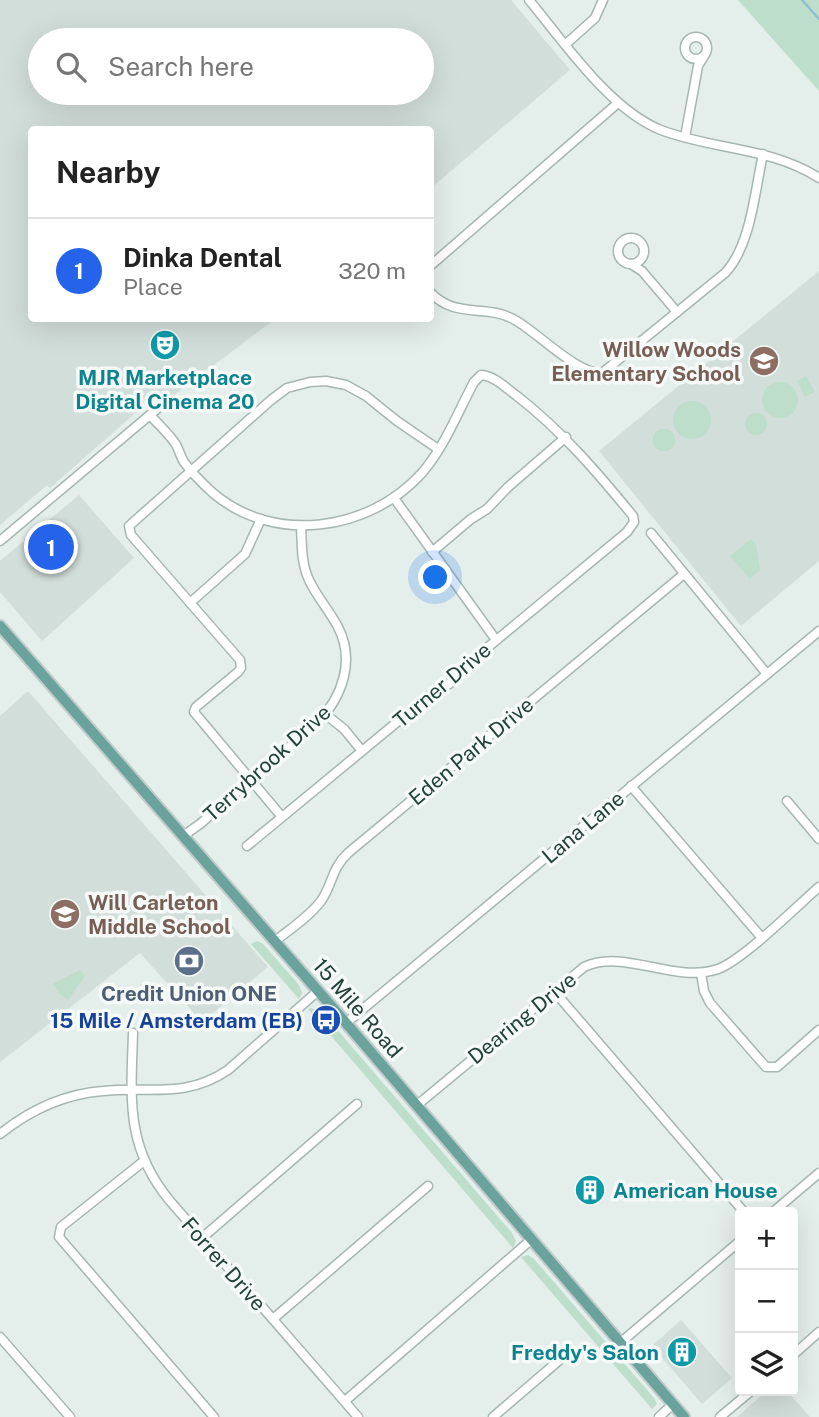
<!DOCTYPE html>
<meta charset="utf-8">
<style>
:root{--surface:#fff;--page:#f6f6f6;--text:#222;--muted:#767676;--line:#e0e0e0;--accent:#2563eb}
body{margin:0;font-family:"Public Sans",sans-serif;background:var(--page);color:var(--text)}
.controls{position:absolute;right:21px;bottom:21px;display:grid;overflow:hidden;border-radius:7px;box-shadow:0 7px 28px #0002}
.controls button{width:63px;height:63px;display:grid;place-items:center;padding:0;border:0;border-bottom:2px solid var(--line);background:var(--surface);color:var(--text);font:35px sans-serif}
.you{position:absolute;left:436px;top:578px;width:24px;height:24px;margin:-18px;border:5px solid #fff;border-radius:50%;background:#1a73e8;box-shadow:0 0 0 10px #1a73e833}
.badge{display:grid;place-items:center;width:46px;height:46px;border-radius:50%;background:var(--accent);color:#fff;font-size:23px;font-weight:700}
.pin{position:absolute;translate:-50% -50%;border:4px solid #fff;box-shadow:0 2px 7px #0006}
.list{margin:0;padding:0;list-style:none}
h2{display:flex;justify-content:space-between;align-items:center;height:91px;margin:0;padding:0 28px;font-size:30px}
h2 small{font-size:23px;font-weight:400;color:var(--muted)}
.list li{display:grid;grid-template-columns:46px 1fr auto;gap:21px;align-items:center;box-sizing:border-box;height:105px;padding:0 28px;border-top:2px solid var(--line)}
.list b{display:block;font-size:26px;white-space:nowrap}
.list p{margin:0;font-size:23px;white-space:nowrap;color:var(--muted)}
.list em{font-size:23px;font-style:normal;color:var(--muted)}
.icon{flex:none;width:38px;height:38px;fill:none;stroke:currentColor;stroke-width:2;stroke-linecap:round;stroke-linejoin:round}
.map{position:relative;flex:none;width:819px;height:1417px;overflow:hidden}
.search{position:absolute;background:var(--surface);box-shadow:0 7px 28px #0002;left:28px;top:28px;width:406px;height:77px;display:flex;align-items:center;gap:18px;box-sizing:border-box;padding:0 24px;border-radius:38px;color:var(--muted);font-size:26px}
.panel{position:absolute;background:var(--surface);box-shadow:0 7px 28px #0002;left:28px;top:126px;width:406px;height:196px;border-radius:7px}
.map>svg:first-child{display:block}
.built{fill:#d2deda;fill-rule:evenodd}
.green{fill:#bddeca}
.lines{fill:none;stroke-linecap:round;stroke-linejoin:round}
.stream{stroke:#8dbfd2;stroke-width:2.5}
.minor-casing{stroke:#a6b6b3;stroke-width:11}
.major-casing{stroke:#c1cac8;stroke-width:14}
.minor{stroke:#fff;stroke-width:8}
.major{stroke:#69a39b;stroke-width:10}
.labels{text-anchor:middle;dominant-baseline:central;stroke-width:7;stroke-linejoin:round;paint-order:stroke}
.education-label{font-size:21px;font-weight:bold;fill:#785e54;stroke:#f5faf8;text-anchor:end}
.culture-label{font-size:21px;font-weight:bold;fill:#0d838f;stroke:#f5faf8}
.street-label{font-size:21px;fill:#23403b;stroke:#f5faf8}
.service-label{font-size:21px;font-weight:bold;fill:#4e5e75;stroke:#f5faf8}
.transit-label{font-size:21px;font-weight:bold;fill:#164399;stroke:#f5faf8;text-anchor:end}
</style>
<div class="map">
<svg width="819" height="1417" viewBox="0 0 819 1417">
<rect width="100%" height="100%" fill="#e4eeeb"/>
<g class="built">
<path d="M 0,0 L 511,0 L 570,70 L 431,188 L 430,130 L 32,130 L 32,318 L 275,319 L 165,402 L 157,394 L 50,488 L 47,485 L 0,525 ZM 422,40 L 422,93 L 40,93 L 40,40 Z"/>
<path d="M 819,271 L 819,561 L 741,626 L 599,451 Z"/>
<path d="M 79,495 L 134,558 L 42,641 L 0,592 L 0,561 Z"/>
<path d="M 28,691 L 268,967 L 202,1022 L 140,953 L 0,1062 L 0,716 Z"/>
<path d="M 681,1320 L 732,1378 L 702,1404 L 652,1346 Z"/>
<path d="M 767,1391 L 787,1391 L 810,1417 L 737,1417 Z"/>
</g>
<g class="green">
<path d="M 738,0 L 819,0 L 819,91 Z"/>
<path d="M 806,376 L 815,392 L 805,397 L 797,381 Z"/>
<circle cx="780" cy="400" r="18"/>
<circle cx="692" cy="420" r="19"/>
<circle cx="756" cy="424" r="11"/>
<circle cx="664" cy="440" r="11"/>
<path d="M 751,539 L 756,544 L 760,570 L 750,579 L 730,556 Z"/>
<path d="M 257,941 L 263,944 L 299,985 L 302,993 L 299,999 L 251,944 Z"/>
<path d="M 80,970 L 85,976 L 68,1000 L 59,993 L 53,984 Z"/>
<path d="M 311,1008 L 322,1012 L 512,1233 L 516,1241 L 513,1248 L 308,1009 Z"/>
<path d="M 528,1255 L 534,1259 L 654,1398 L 657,1404 L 652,1409 L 521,1257 Z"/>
</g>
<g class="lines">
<path class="stream" d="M 802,0 L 819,19"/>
<g class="minor-casing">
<g id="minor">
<path d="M 529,0 C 564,42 610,110 661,130 C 713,150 771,147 819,178"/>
<circle cx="696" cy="48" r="11"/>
<path d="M 566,44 L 595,18 L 603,0"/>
<path d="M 685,137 L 698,66 L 704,56"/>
<circle cx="631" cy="251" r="13"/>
<path d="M 631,264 L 642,271 L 677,312"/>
<path d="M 430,266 L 618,103"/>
<path d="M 430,292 C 456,320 486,303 515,320 C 537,332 578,375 602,373 L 725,273 C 751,246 755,190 763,154"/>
<path d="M 150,415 C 158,424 168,433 175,443 C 179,449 180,456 184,462 C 192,473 203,484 213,493 C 274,545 369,531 421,474 C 444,448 458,412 474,382 L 481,375 C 495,376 506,388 517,396 C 562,431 597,472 633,516 L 634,522 L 627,532 L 464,667 L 449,684 L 436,690 L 247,846"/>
<path d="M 394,498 L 496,640"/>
<path d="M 651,533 L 767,674"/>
<path d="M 0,541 L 157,409"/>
<path d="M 432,552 L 471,519 L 487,509 L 508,487 L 566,437"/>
<path d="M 190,603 L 245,554 L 261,519"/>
<path d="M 325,714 L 344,729 L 362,751"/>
<path d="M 631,786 L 761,937"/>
<path d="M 787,801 L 819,839"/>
<path d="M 282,817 L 194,712 L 196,707 L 238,672 L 241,668 L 240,660 L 131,535 L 129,526 L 271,400 L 287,388 L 310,382 L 326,381 L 346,385 L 366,396 L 397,421 L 438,449"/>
<path d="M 183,836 L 200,824 L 318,722 C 343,696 355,660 338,627 C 329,610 317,597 309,580 C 301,563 302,545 301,526"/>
<path d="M 274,942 C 290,929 309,917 321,901 C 333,884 331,869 348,853 L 684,574"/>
<path d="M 701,973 L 704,991 L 710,1003 L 766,1067 L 777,1067 L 819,1030"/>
<path d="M 554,991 L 744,1212"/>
<path d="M 346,1023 L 819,631"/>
<path d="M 133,1033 C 131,1098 125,1147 170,1201 L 358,1417"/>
<path d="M 416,1106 L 584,967 C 624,948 674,984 718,969 C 743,960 796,907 819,887"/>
<path d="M 0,1134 C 30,1110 64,1094 103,1091 C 150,1086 185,1099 228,1070 L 318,991"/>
<path d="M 144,1161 L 61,1227 L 59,1237 L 214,1417"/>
<path d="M 773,1212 L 819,1173"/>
<path d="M 202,1238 L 357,1104"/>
<path d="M 273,1319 L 428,1186"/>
<path d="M 0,1337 L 70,1417"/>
<path d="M 620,1343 L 740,1241"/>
<path d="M 793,1355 L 819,1332"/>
<path d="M 345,1401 L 532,1239"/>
<path d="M 493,1417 L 570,1351"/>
<path d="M 659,1417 L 673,1404"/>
<path d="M 720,1417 L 751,1391"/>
</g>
</g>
<g class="major-casing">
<path id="major" d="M 0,626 L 346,1023 L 684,1417"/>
</g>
<use href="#minor" class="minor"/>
<use href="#major" class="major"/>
</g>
<defs>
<g id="theatre-disc" transform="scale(1.575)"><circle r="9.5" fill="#0f9aa8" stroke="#f5faf8"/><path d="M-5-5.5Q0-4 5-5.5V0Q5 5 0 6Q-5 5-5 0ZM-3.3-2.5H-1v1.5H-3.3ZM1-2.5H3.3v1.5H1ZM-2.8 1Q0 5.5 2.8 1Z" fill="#fff"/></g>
<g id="school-disc" transform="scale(1.575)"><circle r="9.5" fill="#8d6e63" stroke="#f5faf8"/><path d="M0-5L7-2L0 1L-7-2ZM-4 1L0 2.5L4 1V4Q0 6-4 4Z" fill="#fff"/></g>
<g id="bank-disc" transform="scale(1.575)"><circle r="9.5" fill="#5c6f8a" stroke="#f5faf8"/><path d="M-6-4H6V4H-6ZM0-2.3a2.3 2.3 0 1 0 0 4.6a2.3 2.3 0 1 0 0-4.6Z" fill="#fff"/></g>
<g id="bus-disc" transform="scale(1.575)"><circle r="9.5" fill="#1a4fb4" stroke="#f5faf8"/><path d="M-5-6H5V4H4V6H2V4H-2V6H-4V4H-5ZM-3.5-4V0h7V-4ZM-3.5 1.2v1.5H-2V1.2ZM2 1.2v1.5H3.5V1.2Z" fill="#fff"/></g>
<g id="building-disc" transform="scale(1.575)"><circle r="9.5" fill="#0f9aa8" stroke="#f5faf8"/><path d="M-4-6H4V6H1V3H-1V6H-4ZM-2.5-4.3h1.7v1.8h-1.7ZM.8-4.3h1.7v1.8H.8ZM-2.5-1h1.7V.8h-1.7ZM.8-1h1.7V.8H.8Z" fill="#fff"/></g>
</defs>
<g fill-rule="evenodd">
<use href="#theatre-disc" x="165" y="345"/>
<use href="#school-disc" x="764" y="361"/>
<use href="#school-disc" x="65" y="914"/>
<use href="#bank-disc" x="189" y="961"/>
<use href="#bus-disc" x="326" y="1020"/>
<use href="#building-disc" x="590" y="1190"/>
<use href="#building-disc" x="682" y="1352"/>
</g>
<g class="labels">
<g class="education-label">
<text x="741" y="349">Willow Woods<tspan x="741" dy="24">Elementary School</tspan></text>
<text x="88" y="902" text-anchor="start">Will Carleton<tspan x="88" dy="24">Middle School</tspan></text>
</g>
<g class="culture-label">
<text x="165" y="377">MJR Marketplace<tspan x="165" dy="24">Digital Cinema 20</tspan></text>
<text x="613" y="1190" text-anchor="start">American House</text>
<text x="659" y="1352" text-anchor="end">Freddy's Salon</text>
</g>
<g class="street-label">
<text transform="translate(442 685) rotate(-40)">Turner Drive</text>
<text transform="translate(471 751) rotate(-40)">Eden Park Drive</text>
<text transform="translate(267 763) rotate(-42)">Terrybrook Drive</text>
<text transform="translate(583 827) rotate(-40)">Lana Lane</text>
<text transform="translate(358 1008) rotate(49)">15 Mile Road</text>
<text transform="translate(522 1018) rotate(-39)">Dearing Drive</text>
<text transform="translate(224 1264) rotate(49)">Forrer Drive</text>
</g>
<g class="service-label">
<text x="189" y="993">Credit Union ONE</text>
</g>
<g class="transit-label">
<text x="303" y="1020">15 Mile / Amsterdam (EB)</text>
</g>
</g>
</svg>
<div class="controls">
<button>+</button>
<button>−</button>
<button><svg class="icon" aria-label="layers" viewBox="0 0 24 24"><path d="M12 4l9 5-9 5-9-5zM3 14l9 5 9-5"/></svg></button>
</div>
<div class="you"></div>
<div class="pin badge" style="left:51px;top:547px">1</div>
<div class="search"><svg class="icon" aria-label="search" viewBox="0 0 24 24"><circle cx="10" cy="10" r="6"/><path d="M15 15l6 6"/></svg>Search here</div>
<section class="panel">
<h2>Nearby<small></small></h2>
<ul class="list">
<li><span class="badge">1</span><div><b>Dinka Dental</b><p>Place</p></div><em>320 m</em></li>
</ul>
</section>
</div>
